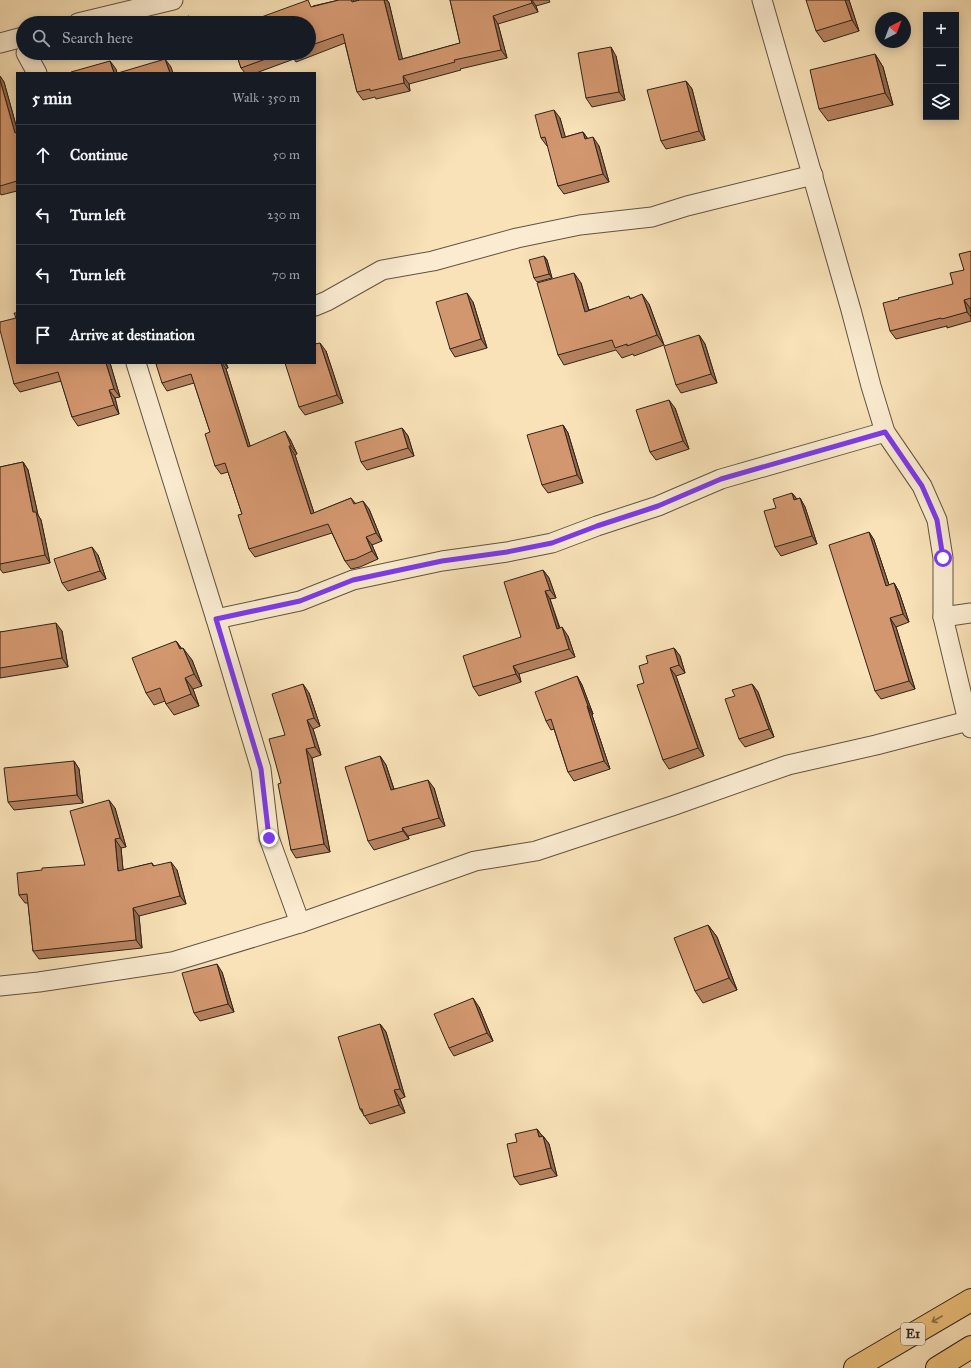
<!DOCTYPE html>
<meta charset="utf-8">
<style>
:root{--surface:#171b24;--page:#20242c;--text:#f1f3f6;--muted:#9ea1a6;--line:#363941}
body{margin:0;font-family:"IM FELL Great Primer",serif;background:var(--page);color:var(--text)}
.controls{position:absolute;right:12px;top:12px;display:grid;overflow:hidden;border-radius:0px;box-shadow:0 2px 10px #0003}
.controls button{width:36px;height:36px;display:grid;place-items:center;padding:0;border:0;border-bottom:1px solid var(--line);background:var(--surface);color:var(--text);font:20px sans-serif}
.compass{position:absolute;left:875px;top:12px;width:36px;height:36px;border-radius:50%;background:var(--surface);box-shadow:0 2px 10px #0003;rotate:42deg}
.stop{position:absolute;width:12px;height:12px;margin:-9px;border:3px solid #7c3aed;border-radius:50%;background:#fff}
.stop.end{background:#7c3aed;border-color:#fff;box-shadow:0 1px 4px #0008}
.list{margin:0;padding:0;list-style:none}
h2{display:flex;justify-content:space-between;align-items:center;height:52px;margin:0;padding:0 16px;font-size:17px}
h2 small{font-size:13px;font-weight:400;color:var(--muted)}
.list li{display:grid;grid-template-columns:26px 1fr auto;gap:12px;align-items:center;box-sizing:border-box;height:60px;padding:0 16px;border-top:1px solid var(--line)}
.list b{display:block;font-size:15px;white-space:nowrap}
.list em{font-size:13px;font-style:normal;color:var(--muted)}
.icon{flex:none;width:22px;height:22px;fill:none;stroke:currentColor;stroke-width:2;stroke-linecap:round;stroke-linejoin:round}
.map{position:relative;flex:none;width:971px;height:1368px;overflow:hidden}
.search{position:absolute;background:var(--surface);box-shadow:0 2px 10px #0003;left:16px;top:16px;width:300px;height:44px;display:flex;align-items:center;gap:10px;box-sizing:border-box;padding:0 14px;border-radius:22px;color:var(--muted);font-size:15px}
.panel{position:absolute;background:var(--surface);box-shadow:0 2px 10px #0003;left:16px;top:72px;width:300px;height:292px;border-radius:0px}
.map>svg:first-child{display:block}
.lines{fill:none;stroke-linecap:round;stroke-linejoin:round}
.minor-casing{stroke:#625341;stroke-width:21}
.motorway-casing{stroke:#2f2319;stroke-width:24}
.minor{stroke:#fbecd1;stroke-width:19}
.motorway{stroke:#ecc17c;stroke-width:22}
.wall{fill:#b5825f;stroke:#2f2319}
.shaded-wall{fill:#946a4e;stroke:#2f2319}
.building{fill:#d3976f;stroke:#2f2319}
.oneway{stroke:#8e724a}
.route{stroke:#7c3aed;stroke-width:5}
.labels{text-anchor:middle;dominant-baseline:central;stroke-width:3;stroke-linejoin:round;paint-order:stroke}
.shield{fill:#fbecd1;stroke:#6c5f50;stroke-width:1}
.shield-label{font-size:13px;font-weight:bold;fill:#2f2319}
</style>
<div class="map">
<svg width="971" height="1368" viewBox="0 0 971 1368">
<rect width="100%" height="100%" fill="#f9e2b8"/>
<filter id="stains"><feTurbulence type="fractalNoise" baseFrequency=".005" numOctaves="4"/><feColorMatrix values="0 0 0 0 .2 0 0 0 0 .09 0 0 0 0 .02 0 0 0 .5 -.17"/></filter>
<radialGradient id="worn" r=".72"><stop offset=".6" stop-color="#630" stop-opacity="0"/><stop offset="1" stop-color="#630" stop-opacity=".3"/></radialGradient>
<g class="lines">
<g class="minor-casing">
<g id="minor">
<path d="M 762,0 L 851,310 L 871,386 L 885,432 L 922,486 L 937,520 L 943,558 L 943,617 L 968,721 L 971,728"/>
<path d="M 78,23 L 173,0"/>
<path d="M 0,43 L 23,37"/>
<path d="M 26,53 L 37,73"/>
<path d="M 315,306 L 327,301 L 382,270 L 433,261 L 517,238 L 580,225 L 652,217 L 687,206 L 813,175"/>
<path d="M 136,363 L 216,619 L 261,769 L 269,838 L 300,923"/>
<path d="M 943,617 L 971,613"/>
<path d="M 216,619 L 300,601 L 353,580 L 442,561 L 507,552 L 552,543 L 597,526 L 658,506 L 721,479 L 885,432"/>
<path d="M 0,986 L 39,982 L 172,962 L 300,923 L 475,861 L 536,851 L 672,806 L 788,765 L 876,745 L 968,721"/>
</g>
</g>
<g class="motorway-casing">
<g id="motorway">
<path d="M 855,1368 L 971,1300"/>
<path d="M 937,1368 L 971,1347"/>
</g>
</g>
<use href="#minor" class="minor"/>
<use href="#motorway" class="motorway"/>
</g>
<g class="wall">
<path d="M 339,0 L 353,0 L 354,1 L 360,0 L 387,0 L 389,3 L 402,59 L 460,43 L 450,0 L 549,0 L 550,2 L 536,6 L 538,12 L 498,24 L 507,58 L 460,69 L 461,70 L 409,84 L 410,91 L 376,99 L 375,97 L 363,100 L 357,92 L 345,43 L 296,62 L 294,59 L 256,73 L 245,73 L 241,68 L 236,53 L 309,53 L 309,23 L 313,6 Z"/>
<path d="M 849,0 L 859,31 L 824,42 L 816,31 Z"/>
<path d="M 875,54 L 883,67 L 893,105 L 828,121 L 819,109 Z"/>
<path d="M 616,56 L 625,100 L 592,107 L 586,98 Z"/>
<path d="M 0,76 L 4,82 L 17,129 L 17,191 L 1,195 L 0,193 Z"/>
<path d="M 686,81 L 692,89 L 705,140 L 666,149 L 661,141 Z"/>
<path d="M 560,118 L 565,137 L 583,132 L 588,139 L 599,146 L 609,182 L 564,194 L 558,186 L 548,146 L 547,146 L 541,138 Z"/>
<path d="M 971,251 L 971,308 L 970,308 L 971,313 L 971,321 L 947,328 L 947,326 L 896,339 L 890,331 L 953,284 L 964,270 Z"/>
<path d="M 544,256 L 547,260 L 552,278 L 537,282 L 534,278 Z"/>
<path d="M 581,283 L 589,310 L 631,298 L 649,304 L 664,345 L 634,356 L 633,354 L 622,358 L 616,350 L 564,365 L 558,355 Z"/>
<path d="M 473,302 L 487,348 L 455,357 L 450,349 Z"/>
<path d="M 17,313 L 17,363 L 110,363 L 120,397 L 115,398 L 119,414 L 78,426 L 72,417 L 61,381 L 20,392 L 14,384 L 16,318 Z"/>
<path d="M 699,335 L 705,344 L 717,383 L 681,393 L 676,385 Z"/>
<path d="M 326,351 L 343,403 L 305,415 L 299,407 Z"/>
<path d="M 161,363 L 226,363 L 228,368 L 226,369 L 250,446 L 290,439 L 297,454 L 295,455 L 314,513 L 351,498 L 355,503 L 369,509 L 382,541 L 372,545 L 378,559 L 360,567 L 351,569 L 345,561 L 332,533 L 255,557 L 249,549 L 242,514 L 228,472 L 221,474 L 215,466 L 210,432 L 194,383 L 167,391 L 162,383 Z"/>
<path d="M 675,408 L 689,449 L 656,460 L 650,452 Z"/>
<path d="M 563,425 L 568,433 L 583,483 L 548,493 L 542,485 Z"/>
<path d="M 402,428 L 408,436 L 414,456 L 367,470 L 361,462 Z"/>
<path d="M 23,462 L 28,470 L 38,515 L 41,520 L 50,563 L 3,573 L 0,569 L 0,467 Z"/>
<path d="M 792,493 L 797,499 L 800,498 L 805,507 L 817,544 L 781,556 L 775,547 L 776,508 Z"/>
<path d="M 869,532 L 874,540 L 889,585 L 894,583 L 899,592 L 909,622 L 896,627 L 915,689 L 881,699 L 875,691 Z"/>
<path d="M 98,555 L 106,579 L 68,591 L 62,583 Z"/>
<path d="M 543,570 L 549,578 L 556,598 L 550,599 L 560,628 L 568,636 L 575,657 L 519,674 L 521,682 L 479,696 L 473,687 L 521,637 Z"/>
<path d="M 62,631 L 68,667 L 0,678 L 0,632 Z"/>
<path d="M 176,641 L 182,649 L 192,660 L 202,686 L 193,689 L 199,706 L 174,715 L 166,704 L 165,701 L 154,705 L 146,693 Z"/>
<path d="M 674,648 L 680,656 L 685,673 L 676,676 L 704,756 L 669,769 L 663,760 L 644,683 L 648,663 Z"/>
<path d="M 577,676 L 582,685 L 593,714 L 592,715 L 610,769 L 574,781 L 568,772 L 554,729 L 551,730 L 546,721 Z"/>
<path d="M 752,684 L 758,692 L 774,737 L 745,747 L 739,739 Z"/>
<path d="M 309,693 L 320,726 L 313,729 L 321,755 L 312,758 L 330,852 L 296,858 L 291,850 L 281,783 L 285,735 Z"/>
<path d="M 380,756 L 386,765 L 394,789 L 434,788 L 445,826 L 408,836 L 409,839 L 374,850 L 368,841 Z"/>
<path d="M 74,761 L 79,769 L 83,803 L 14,810 L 8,802 Z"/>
<path d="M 115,808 L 126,847 L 121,848 L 123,870 L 152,863 L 154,866 L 177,870 L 186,904 L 139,916 L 142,948 L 39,959 L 33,951 L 28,903 L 25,903 L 19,895 L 85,865 Z"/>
<path d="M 708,925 L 717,937 L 737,990 L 703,1003 L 695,991 Z"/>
<path d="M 222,972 L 234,1012 L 200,1021 L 194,1013 Z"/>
<path d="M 479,1007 L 493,1041 L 454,1056 L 449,1048 Z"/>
<path d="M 380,1024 L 386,1032 L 405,1097 L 400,1099 L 405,1113 L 370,1124 L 360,1109 Z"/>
<path d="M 537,1129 L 542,1136 L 543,1136 L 549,1144 L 557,1176 L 520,1185 L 514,1177 L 517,1142 Z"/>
</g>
<g class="shaded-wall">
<path d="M 384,0 L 387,0 L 389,3 L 405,69 L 399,60 Z"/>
<path d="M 531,0 L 532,0 L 536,6 L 538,12 L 532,3 Z"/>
<path d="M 845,0 L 849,0 L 859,31 L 852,20 Z"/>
<path d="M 189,16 L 192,20 L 193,23 L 191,23 Z"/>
<path d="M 493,16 L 498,24 L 507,58 L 501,50 Z"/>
<path d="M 611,47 L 616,56 L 625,100 L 619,92 Z"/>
<path d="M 875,54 L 883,67 L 893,105 L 885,93 Z"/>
<path d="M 165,59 L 171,67 L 173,73 L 170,73 Z"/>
<path d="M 110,61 L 116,69 L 117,73 L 114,73 Z"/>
<path d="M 0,76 L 4,82 L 17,129 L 17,136 L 15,133 L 0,80 Z"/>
<path d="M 403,76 L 409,84 L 410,91 L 404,83 Z"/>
<path d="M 686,81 L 692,89 L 705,140 L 699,131 Z"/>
<path d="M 554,110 L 560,118 L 568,146 L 562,138 Z"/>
<path d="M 583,132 L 589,141 L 585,139 Z"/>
<path d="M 593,137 L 599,146 L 609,182 L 603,174 Z"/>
<path d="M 544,256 L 547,260 L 552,278 L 549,274 Z"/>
<path d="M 574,273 L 581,283 L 592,322 L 585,312 Z"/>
<path d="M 467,293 L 473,302 L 487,348 L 481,339 Z"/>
<path d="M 642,294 L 649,304 L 664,345 L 657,335 Z"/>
<path d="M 964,300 L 970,308 L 971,313 L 971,317 L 967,312 Z"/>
<path d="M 699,335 L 705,344 L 717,383 L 711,374 Z"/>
<path d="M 320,343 L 326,351 L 343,403 L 337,395 Z"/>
<path d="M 106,363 L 110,363 L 120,397 L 114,389 Z"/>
<path d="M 221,363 L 222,363 L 226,369 L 253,455 L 248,447 Z"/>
<path d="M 224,363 L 226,363 L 228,368 Z"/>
<path d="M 109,390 L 115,398 L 119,414 L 114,405 Z"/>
<path d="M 669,400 L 675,408 L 689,449 L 683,441 Z"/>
<path d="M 563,425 L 568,433 L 583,483 L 577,475 Z"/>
<path d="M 402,428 L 408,436 L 414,456 L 408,448 Z"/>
<path d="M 285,431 L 290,439 L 297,454 L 291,446 Z"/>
<path d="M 289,446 L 295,455 L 317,522 L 311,514 Z"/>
<path d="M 23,462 L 28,470 L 38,515 L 41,520 L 50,563 L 45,555 L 33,512 Z"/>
<path d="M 792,493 L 798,501 L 794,500 Z"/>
<path d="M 800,498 L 805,507 L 817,544 L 812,536 Z"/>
<path d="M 363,501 L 369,509 L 382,541 L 376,533 Z"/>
<path d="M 869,532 L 874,540 L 892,594 L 886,586 Z"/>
<path d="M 366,537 L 372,545 L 378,559 L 372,551 Z"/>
<path d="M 92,547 L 98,555 L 106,579 L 100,571 Z"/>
<path d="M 543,570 L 549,578 L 556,598 L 550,590 Z"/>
<path d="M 894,583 L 899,592 L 909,622 L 903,614 Z"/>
<path d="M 545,591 L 550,599 L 562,637 L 557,629 Z"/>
<path d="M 890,618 L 896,627 L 915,689 L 909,681 Z"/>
<path d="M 56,623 L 62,631 L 68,667 L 62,658 Z"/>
<path d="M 562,627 L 568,636 L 575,657 L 569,649 Z"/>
<path d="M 176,641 L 184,652 L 180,649 Z"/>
<path d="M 183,648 L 192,660 L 202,686 L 194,674 Z"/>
<path d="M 674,648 L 680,656 L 685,673 L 679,665 Z"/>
<path d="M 513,666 L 519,674 L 521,682 L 516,674 Z"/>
<path d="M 670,668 L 676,676 L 704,756 L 698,748 Z"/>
<path d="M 577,676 L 582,685 L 593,714 L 588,706 Z"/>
<path d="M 185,678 L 193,689 L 199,706 L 191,694 Z"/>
<path d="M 303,684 L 309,693 L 320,726 L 314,718 Z"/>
<path d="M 752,684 L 758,692 L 774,737 L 769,729 Z"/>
<path d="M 587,706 L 592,715 L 610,769 L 604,761 Z"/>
<path d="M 307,720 L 313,729 L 321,755 L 315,747 Z"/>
<path d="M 306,749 L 312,758 L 330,852 L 324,844 Z"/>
<path d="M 380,756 L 386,765 L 397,799 L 391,790 Z"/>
<path d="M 74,761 L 79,769 L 83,803 L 77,795 Z"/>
<path d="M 428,780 L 434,788 L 445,826 L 439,818 Z"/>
<path d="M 109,800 L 115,808 L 126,847 L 120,838 Z"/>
<path d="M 402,828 L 408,836 L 409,839 L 403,831 Z"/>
<path d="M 115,839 L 121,848 L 124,880 L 118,871 Z"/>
<path d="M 171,862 L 177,870 L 186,904 L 180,896 Z"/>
<path d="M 133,908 L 139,916 L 142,948 L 136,940 Z"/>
<path d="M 708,925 L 717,937 L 737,990 L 729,978 Z"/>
<path d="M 217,964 L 222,972 L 234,1012 L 228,1004 Z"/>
<path d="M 473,998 L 479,1007 L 493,1041 L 487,1033 Z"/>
<path d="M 380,1024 L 386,1032 L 405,1097 L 400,1089 Z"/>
<path d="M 394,1090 L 400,1099 L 405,1113 L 399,1105 Z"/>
<path d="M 537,1129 L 543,1137 L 539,1137 Z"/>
<path d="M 543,1136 L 549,1144 L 557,1176 L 551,1168 Z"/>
</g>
<g class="building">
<path d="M 308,0 L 311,7 L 339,0 L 351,0 L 352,2 L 360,0 L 384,0 L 399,60 L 460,43 L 450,0 L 531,0 L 532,3 L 493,16 L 501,50 L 454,60 L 455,62 L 403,76 L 404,83 L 370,91 L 370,89 L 357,92 L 343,34 L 309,46 L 309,23 L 245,23 Z"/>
<path d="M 806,0 L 845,0 L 852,20 L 816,31 Z"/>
<path d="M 189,16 L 191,23 L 166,23 Z"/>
<path d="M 611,47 L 619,92 L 586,98 L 578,53 Z"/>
<path d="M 236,53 L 282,53 L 241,68 Z"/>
<path d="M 875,54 L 885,93 L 819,109 L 810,70 Z"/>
<path d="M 165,59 L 170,73 L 118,73 Z"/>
<path d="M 110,61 L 114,73 L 72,73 L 71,72 Z"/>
<path d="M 0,80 L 15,133 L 17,132 L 17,181 L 0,186 Z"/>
<path d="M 686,81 L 699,131 L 661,141 L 647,90 Z"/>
<path d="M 554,110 L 562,138 L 583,132 L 585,139 L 593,137 L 603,174 L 558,186 L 545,137 L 541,138 L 535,115 Z"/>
<path d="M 971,251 L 971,298 L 964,300 L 967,312 L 942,319 L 941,318 L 890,331 L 883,303 L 899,299 L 898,298 L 953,284 L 950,273 L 964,270 L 959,254 Z"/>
<path d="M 544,256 L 549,274 L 534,278 L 529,260 Z"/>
<path d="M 574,273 L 585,312 L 629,296 L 630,299 L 642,294 L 657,335 L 627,346 L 627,344 L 615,348 L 612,340 L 558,355 L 537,283 Z"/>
<path d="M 467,293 L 481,339 L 450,349 L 436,302 Z"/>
<path d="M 14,313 L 17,313 L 17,363 L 106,363 L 114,389 L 109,390 L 114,405 L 72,417 L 58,372 L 14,384 L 0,330 L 0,322 L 16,318 Z"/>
<path d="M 699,335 L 711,374 L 676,385 L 664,346 Z"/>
<path d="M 320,343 L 337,395 L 299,407 L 285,363 L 315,363 L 315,344 Z"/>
<path d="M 161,363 L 221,363 L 248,447 L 285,431 L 291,446 L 289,446 L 311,514 L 351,498 L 354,504 L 363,501 L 376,533 L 366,537 L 372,551 L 355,559 L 345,561 L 328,524 L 249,549 L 238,515 L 242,514 L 225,463 L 215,466 L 205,434 L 210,432 L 191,374 L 162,383 L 156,364 Z"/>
<path d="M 669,400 L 683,441 L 650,452 L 636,410 Z"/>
<path d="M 563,425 L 577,475 L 542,485 L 527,435 Z"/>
<path d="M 402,428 L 408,448 L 361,462 L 355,442 Z"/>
<path d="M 23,462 L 33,512 L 36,512 L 45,555 L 0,564 L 0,467 Z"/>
<path d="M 792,493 L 794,500 L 800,498 L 812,536 L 775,547 L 764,511 L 776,508 L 773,499 Z"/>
<path d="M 869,532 L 886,586 L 894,583 L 903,614 L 890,618 L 909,681 L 875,691 L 829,545 Z"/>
<path d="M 92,547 L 100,571 L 62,583 L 54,559 Z"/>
<path d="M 543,570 L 550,590 L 545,591 L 557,629 L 562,627 L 569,649 L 513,666 L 516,674 L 473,687 L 463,656 L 521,637 L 504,582 Z"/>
<path d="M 56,623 L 62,658 L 0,668 L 0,632 Z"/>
<path d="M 176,641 L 180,649 L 183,648 L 194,674 L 185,678 L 191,694 L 166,704 L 160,688 L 146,693 L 132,658 Z"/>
<path d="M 674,648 L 679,665 L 670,668 L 698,748 L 663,760 L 637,685 L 644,683 L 639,666 L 648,663 L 646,656 Z"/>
<path d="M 577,676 L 588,706 L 587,706 L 604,761 L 568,772 L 551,719 L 546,721 L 535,692 Z"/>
<path d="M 303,684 L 314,718 L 307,720 L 315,747 L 306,749 L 324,844 L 291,850 L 278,784 L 281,783 L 269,739 L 285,735 L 272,694 Z"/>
<path d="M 752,684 L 769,729 L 739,739 L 725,699 L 735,696 L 732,690 Z"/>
<path d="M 380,756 L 391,790 L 428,780 L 439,818 L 402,828 L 403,831 L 368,841 L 345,767 Z"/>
<path d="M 74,761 L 77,795 L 8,802 L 4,768 Z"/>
<path d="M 109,800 L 120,838 L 115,839 L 118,871 L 152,863 L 153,866 L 171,862 L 180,896 L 133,908 L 136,940 L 33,951 L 27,894 L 19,895 L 17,873 L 42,870 L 42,868 L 85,865 L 70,811 Z"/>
<path d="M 708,925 L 729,978 L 695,991 L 674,938 Z"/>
<path d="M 217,964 L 228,1004 L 194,1013 L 182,973 Z"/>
<path d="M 473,998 L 487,1033 L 449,1048 L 434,1014 Z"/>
<path d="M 380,1024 L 400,1089 L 394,1090 L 399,1105 L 364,1116 L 362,1109 L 360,1109 L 338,1037 Z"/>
<path d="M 537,1129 L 539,1137 L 543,1136 L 551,1168 L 514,1177 L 507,1144 L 517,1142 L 515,1134 Z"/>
</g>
<defs><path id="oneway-shaft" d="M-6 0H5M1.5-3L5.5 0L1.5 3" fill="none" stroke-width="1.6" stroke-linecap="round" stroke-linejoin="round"/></defs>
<use class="oneway" href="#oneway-shaft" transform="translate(937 1319) rotate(150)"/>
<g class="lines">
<path class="route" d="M 269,838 L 261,769 L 216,619 L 300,601 L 353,580 L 442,561 L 507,552 L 552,543 L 597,526 L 658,506 L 721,479 L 885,432 L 922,486 L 937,520 L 943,558"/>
</g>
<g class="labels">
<rect class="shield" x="901" y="1323" width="24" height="22" rx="3"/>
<g class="shield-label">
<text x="913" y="1334">E1</text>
</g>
</g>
<rect width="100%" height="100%" filter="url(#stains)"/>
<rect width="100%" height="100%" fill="url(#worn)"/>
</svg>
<div class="controls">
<button>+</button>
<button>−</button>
<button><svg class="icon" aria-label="layers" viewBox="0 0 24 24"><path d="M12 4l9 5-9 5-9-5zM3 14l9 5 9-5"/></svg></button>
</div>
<svg class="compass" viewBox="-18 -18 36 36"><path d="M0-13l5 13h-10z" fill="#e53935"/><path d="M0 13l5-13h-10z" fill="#9ea1a6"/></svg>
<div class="stop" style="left:943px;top:558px"></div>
<div class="stop end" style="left:269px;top:838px"></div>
<div class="search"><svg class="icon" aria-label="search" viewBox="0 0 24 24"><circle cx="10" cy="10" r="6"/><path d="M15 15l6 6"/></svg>Search here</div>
<section class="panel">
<h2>5 min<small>Walk · 350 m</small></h2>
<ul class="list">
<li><svg class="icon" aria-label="ahead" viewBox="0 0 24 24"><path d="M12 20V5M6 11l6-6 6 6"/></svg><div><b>Continue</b></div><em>50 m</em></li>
<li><svg class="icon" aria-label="left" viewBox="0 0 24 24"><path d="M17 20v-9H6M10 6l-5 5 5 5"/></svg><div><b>Turn left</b></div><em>230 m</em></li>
<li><svg class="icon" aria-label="left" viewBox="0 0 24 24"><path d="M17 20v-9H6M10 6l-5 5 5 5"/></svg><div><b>Turn left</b></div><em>70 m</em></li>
<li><svg class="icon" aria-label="arrive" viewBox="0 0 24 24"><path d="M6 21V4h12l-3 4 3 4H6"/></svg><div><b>Arrive at destination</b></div></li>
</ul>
</section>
</div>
